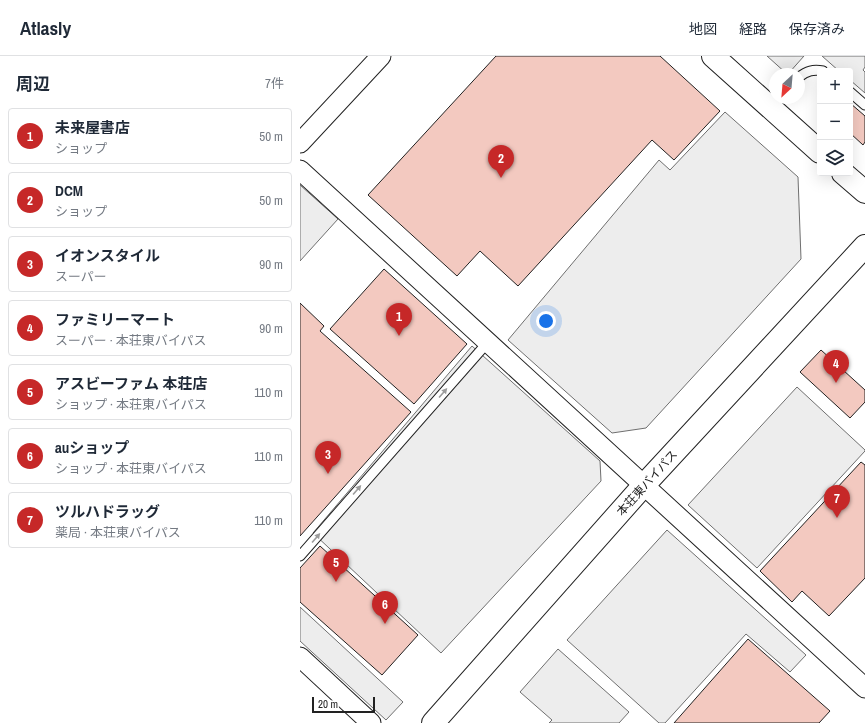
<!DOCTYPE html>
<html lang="ja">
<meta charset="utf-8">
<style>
:root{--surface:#fff;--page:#f2f2f3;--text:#1f2937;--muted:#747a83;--line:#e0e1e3;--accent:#c62828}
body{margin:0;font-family:"Archivo Narrow","Noto Sans JP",sans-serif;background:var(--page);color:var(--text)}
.controls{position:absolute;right:12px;top:12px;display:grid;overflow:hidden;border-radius:4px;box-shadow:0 4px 16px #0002}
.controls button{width:36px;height:36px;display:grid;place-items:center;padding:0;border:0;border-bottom:1px solid var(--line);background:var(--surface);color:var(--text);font:20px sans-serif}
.compass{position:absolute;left:469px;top:12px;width:36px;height:36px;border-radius:50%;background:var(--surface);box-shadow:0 4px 16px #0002;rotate:206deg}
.scale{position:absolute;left:12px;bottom:10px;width:63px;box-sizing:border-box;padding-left:4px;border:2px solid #222;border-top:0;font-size:11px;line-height:14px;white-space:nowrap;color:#222;-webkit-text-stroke:3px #fff;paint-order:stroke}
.you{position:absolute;left:246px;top:265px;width:14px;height:14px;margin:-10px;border:3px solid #fff;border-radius:50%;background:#1a73e8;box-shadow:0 0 0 6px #1a73e833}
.badge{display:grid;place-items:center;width:26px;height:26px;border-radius:50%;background:var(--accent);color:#fff;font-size:13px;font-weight:700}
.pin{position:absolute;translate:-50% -33px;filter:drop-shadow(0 1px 2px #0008)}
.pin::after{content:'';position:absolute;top:21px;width:14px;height:12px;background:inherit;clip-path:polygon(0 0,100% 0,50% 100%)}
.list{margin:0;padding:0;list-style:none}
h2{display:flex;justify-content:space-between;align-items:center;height:52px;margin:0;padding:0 16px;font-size:17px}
h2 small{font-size:13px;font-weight:400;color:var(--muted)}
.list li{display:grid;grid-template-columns:26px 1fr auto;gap:12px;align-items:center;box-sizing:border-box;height:56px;margin:0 8px 8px;padding:0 8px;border:1px solid var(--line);border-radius:4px}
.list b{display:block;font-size:15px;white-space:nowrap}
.list p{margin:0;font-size:13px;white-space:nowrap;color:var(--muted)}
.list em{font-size:13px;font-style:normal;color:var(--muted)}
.icon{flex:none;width:22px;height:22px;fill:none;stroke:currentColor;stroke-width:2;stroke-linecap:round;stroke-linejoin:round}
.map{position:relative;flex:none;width:565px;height:667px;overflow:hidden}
header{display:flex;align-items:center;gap:24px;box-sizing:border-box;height:56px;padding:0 20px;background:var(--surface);border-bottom:1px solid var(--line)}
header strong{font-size:19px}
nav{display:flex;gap:22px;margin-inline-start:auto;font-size:14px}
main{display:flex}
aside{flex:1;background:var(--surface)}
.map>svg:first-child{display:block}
.parking{fill:#ededed;stroke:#6f6f6f}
.building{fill:#f3c9c0;stroke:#222}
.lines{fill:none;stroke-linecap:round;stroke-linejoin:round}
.service-casing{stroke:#222;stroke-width:11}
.minor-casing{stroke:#222;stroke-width:21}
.tertiary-casing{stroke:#222;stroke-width:24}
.trunk-casing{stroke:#222;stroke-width:24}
.service{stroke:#fff;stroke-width:9}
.minor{stroke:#fff;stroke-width:19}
.tertiary{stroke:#fff;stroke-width:22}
.trunk{stroke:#fff;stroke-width:22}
.oneway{fill:#9c9c9c}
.labels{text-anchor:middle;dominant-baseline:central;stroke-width:3;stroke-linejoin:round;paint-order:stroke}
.street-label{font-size:12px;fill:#222;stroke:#fff}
</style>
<header>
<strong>Atlasly</strong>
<nav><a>地図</a><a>経路</a><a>保存済み</a></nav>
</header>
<main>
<aside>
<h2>周辺<small>7件</small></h2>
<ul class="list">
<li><span class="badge">1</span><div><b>未来屋書店</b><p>ショップ</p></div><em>50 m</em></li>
<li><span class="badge">2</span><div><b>DCM</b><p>ショップ</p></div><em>50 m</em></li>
<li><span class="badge">3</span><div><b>イオンスタイル</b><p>スーパー</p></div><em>90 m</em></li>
<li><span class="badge">4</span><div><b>ファミリーマート</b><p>スーパー · 本荘東バイパス</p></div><em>90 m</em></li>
<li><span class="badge">5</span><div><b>アスビーファム 本荘店</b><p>ショップ · 本荘東バイパス</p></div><em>110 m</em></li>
<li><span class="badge">6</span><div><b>auショップ</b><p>ショップ · 本荘東バイパス</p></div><em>110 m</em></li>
<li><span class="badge">7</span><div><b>ツルハドラッグ</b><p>薬局 · 本荘東バイパス</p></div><em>110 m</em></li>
</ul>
</aside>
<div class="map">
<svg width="565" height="667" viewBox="0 0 565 667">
<rect width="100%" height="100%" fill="#fff"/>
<g class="parking">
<path d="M 467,0 L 504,0 L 488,18 L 487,18 Z"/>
<path d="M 522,0 L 565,0 L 565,11 L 563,14 L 565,16 L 565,37 L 550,24 L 550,15 L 539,15 Z"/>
<path d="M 425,56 L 498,121 L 501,203 L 346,372 L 312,377 L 208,284 L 359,104 L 370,114 Z"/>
<path d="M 0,129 L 38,163 L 0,205 Z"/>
<path d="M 172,290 L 300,405 L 301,425 L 141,597 L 13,477 Z"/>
<path d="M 497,331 L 565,394 L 565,395 L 457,512 L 388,449 Z"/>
<path d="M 367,474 L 506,599 L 490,616 L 446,578 L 365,667 L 359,667 L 267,584 Z"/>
<path d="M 0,551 L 103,646 L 86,664 L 0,585 Z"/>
<path d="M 258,593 L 329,656 L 319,667 L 249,667 L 252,664 L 220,636 Z"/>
</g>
<g class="building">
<path d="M 196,0 L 360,0 L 420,55 L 374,104 L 352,84 L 218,230 L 180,195 L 157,220 L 68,139 Z"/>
<path d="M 550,47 L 565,60 L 565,86 L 563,89 L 550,77 Z"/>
<path d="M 84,213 L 167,288 L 114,348 L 30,273 Z"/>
<path d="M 0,247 L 24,270 L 20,275 L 111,356 L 0,480 Z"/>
<path d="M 521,294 L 565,334 L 565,346 L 550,362 L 500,316 Z"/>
<path d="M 561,406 L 565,409 L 565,522 L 529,560 L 502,535 L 492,546 L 460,515 Z"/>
<path d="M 20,490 L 118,579 L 82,619 L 0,546 L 0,512 Z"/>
<path d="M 448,583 L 530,655 L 519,667 L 374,667 Z"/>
</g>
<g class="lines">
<g class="service-casing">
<g id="service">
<path d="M 499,21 C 507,15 513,13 523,15"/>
<path d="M 550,36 L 565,49"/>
<path d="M 0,500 L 188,286"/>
</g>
</g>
<g class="minor-casing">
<g id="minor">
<path d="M 0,87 L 81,0"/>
<path d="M 0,114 L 565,632"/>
<path d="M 0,601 L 71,667"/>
</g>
</g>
<g class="tertiary-casing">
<g id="tertiary">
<path d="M 413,0 L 520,96"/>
<path d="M 543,117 L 565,136"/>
</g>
</g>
<g class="trunk-casing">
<path id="trunk" d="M 133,667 L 344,429 L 565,190"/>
</g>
<use href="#service" class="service"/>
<use href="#minor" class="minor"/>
<use href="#tertiary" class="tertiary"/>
<use href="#trunk" class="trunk"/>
</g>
<defs><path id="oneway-solid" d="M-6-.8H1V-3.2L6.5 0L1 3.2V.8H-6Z"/></defs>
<g class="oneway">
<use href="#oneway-solid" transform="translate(143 337) rotate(-49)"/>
<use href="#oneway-solid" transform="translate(57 434) rotate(-49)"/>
<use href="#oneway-solid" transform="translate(16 482) rotate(-49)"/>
</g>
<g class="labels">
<g class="street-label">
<text transform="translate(347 427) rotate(-48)">本荘東バイパス</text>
</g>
</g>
</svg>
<div class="controls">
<button>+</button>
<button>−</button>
<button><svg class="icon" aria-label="layers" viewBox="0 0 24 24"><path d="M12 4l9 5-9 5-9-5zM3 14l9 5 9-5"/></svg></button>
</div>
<svg class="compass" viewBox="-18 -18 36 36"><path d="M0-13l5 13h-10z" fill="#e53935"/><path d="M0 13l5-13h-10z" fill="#747a83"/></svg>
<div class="scale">20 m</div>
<div class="you"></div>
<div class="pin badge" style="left:99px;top:280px">1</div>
<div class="pin badge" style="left:201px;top:122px">2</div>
<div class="pin badge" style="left:28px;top:418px">3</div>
<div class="pin badge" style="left:536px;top:327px">4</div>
<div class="pin badge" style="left:36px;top:526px">5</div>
<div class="pin badge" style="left:85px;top:568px">6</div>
<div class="pin badge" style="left:537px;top:462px">7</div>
</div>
</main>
